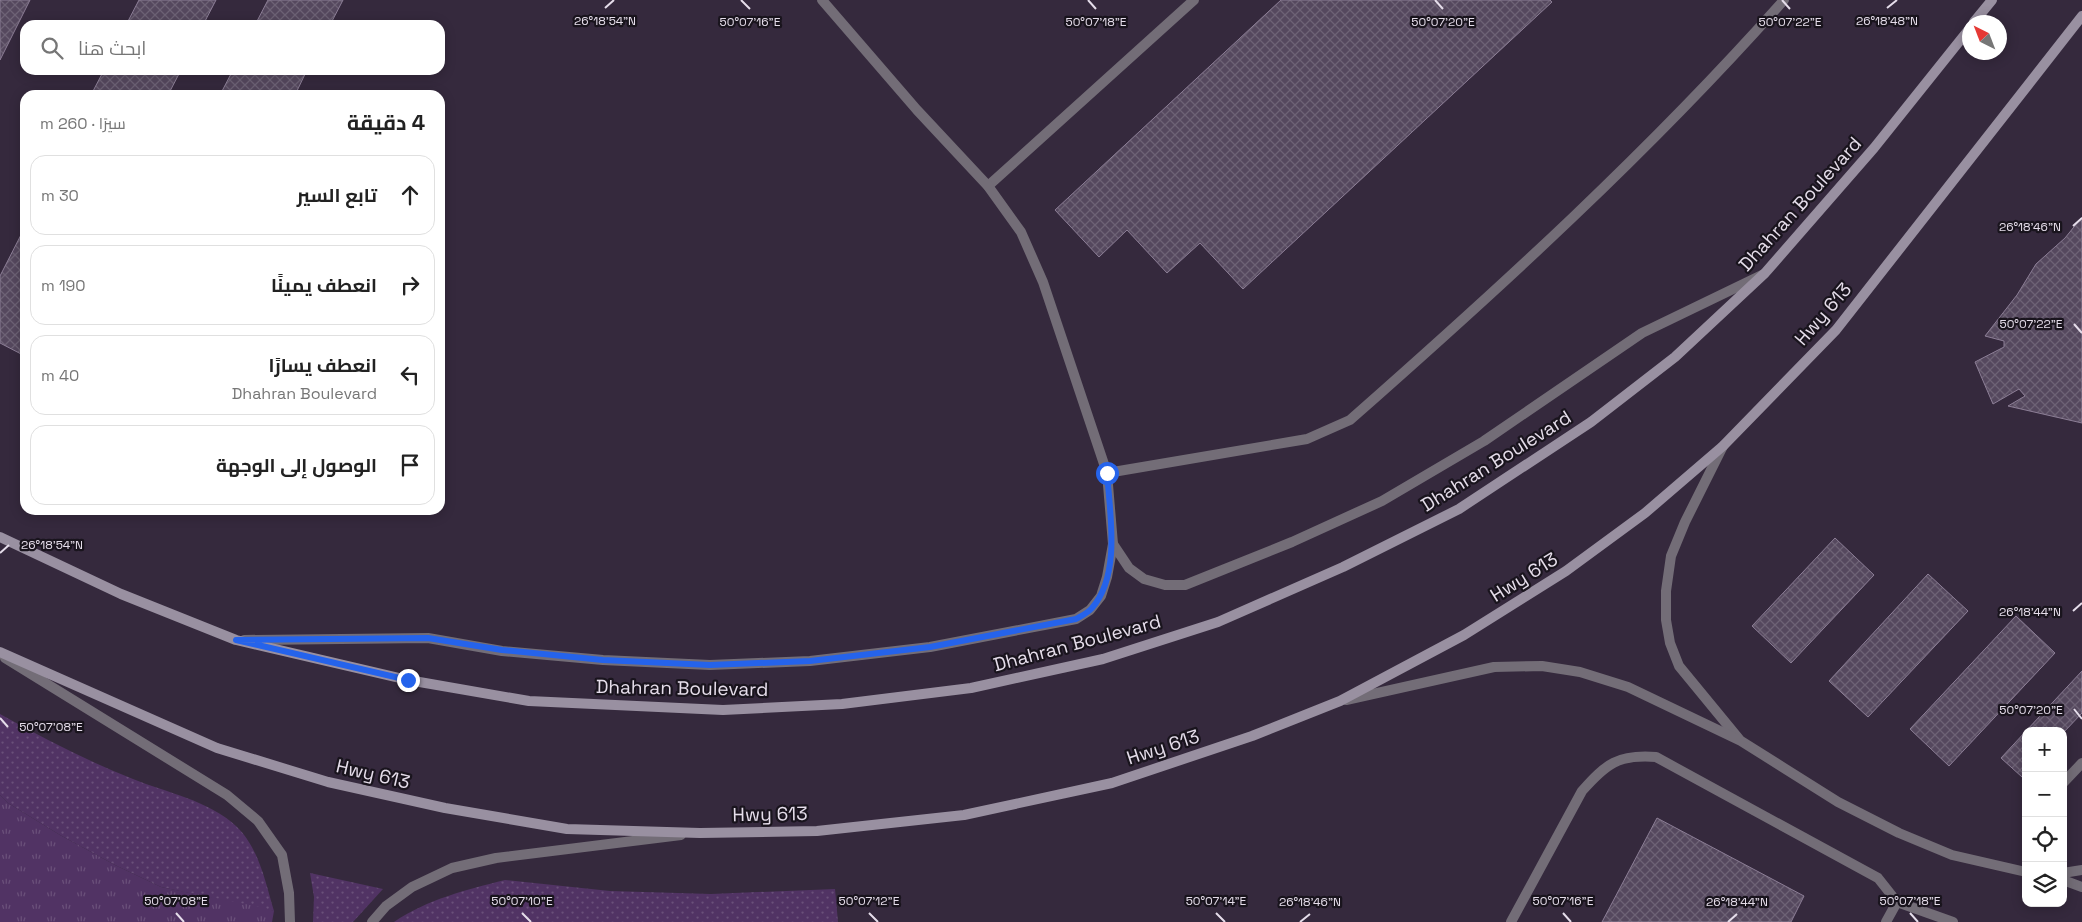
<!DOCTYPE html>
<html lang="ar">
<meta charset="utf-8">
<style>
:root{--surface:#fff;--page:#f6f6f6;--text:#222;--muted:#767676;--line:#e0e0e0}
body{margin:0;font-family:"Space Grotesk",Cairo,sans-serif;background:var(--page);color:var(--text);direction:rtl}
.controls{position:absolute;right:15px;bottom:15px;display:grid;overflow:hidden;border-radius:10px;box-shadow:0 2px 12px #0003}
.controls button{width:45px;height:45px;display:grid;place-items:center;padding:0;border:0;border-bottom:1px solid var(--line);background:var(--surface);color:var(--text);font:25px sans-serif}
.compass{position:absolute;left:1962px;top:15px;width:45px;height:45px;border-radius:50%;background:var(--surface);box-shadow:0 2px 12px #0003;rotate:318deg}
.stop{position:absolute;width:15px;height:15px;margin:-11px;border:4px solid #2563eb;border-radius:50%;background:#fff}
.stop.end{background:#2563eb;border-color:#fff;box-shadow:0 1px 5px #0008}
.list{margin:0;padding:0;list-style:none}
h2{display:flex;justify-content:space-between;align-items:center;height:65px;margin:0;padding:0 20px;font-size:21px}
h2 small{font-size:16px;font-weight:400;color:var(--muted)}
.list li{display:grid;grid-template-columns:32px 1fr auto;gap:15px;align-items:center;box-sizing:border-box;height:80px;margin:0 10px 10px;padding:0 10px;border:1px solid var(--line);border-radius:15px}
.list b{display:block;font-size:19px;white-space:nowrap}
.list p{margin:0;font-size:16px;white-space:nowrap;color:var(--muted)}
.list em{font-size:16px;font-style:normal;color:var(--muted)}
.icon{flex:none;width:28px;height:28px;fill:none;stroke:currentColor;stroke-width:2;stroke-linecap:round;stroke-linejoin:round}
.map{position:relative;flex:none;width:2082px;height:922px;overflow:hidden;direction:ltr}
.search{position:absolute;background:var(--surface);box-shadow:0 2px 12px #0003;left:20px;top:20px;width:425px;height:55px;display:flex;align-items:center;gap:12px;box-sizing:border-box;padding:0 18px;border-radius:15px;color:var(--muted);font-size:19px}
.panel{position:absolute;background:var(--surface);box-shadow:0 2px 12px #0003;left:20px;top:90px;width:425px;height:425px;border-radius:15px;direction:rtl}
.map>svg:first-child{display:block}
.grass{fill:url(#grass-dots)}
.park{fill:url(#park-tufts)}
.building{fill:url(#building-cross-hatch);stroke:#8c7e96}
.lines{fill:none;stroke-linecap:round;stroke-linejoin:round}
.service{stroke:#736d77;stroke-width:10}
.minor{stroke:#736d77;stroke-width:10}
.secondary{stroke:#9990a1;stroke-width:10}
.route{stroke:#2563eb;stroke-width:6}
.ticks{fill:none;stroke:#e5ddea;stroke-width:2}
.labels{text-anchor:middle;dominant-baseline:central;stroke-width:4.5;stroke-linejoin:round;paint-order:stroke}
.street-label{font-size:19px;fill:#e5ddea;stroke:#19141d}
.ticks-label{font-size:12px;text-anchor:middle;fill:#e5ddea;stroke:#19141d;stroke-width:4.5;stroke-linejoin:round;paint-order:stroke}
</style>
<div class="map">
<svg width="2082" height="922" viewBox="0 0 2082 922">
<defs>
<pattern id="grass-dots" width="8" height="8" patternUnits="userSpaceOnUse" patternTransform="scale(1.25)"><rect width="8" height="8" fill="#513364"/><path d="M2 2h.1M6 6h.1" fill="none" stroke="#6a507a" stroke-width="1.8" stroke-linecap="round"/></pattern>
<pattern id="park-tufts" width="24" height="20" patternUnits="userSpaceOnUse" patternTransform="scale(1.25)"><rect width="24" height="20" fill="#513364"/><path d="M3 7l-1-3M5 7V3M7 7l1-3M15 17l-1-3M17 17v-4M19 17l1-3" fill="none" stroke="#6a507a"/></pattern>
<pattern id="building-cross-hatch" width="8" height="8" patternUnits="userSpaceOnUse" patternTransform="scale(1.25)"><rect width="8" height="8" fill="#55485e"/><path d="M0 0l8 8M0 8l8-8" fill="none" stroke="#6d6275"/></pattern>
</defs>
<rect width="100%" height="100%" fill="#35293d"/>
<g class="grass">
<path d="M 0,714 C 43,738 87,761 133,779 C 167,793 208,800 236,826 C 259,848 265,881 274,911 L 161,887 L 115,865 L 60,835 L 8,803 L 0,795 Z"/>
<path d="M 310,873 L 383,889 L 353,922 L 313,922 L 314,897 Z"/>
<path d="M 505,880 L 610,891 L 711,894 L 835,889 L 838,922 L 394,922 C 428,899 466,890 505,880 Z"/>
</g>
<path class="park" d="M 0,795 L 8,803 L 60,835 L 115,865 L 161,887 L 265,908 L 274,911 L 272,922 L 0,922 Z"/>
<g class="building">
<path d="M 0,0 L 30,0 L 0,60 Z"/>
<path d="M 139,0 L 216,0 L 203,25 L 126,25 Z"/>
<path d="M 268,0 L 343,0 L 330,25 L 255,25 Z"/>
<path d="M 1281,0 L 1550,0 L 1552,2 L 1243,289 L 1200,243 L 1167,273 L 1127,230 L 1099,257 L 1055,210 Z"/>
<path d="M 104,70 L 181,70 L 168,95 L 91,95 Z"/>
<path d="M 233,70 L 307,70 L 295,95 L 220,95 Z"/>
<path d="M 2082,217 L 2082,423 L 2008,406 L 2025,396 L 2019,389 L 1993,404 L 1975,362 L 2004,347 L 2004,341 L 1985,336 L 2017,295 L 2036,264 L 2065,238 Z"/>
<path d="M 25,227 L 25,356 L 0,343 L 0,276 Z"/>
<path d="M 1835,538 L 1874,575 L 1791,663 L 1752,626 Z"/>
<path d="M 1928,574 L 1968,611 L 1868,717 L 1829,681 Z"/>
<path d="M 2016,616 L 2055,653 L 1949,766 L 1910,729 Z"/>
<path d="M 2082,671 L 2082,713 L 2063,733 L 2063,731 L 2026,731 Z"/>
<path d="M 2026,731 L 2026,773 L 2022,777 L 2001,758 Z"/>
<path d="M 1657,818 L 1804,896 L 1791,922 L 1602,922 Z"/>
</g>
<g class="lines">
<g class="service">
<path d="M 988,186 L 1194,0"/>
<path d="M 1107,473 L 1307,439 L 1350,420 C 1501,287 1650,151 1784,0"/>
<path d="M 1113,544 L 1129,568 L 1144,579 L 1165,585 L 1185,585 L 1292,542 L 1382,501 L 1484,441 L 1642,333 L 1762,275"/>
<path d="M 244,640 L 428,638 L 502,651 L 603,660 L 710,665 L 810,661 L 930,647 L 1076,619 L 1090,610 L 1101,596 L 1107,577 L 1113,544 L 1107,473 L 1043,282 L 1021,232 L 988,186 L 917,110 L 822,0"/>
<path d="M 1511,922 L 1582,791 C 1606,764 1618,754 1656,757 L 1878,878 L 1897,902 L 1953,922"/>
<path d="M 1886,922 L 1897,902"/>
</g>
<g class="minor">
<path d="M 1723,446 L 1685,522 L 1671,556 L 1666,591 L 1666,620 L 1670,643 L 1679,666 L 1739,739"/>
<path d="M 5,658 L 227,795 L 258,821 L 282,855 L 289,893 L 290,922"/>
<path d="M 1346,700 L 1494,667 L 1542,666 L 1580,672 L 1628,687 L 1741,741 L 1838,802 L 1899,833 L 1952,855 L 2026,872"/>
<path d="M 2063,783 L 2082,763"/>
<path d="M 2063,873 L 2082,870"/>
<path d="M 2063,880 L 2082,887"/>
<path d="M 372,922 L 386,906 L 412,887 L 452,868 L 496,858 L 681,835"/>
</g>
<g class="secondary">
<path d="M 1974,22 L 1992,0"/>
<path d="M 0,537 L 121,594 L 236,640 L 408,680 L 529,701 L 723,710 L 842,704 L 971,688 L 1103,659 L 1218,622 L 1343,567 L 1459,509 L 1591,422 L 1675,357 L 1765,273 L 1874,148 L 1970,28"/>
<path d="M 0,652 L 217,748 L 328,782 L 445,808 L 567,829 L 700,833 L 817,831 L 964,815 L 1112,783 L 1252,736 L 1340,701 L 1464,635 L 1566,571 L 1645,513 L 1723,446 L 1836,330 L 2082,16"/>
</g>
</g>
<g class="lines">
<path class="route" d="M 408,680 L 236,640 L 428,638 L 502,650 L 603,660 L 710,665 L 810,661 L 930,647 L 1076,619 C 1081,616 1088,613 1092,608 C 1121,575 1110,514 1107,473"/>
</g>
<path class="ticks" d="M 741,0 L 750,9M 1088,0 L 1096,9M 1435,0 L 1443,9M 1782,0 L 1790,9M 605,8 L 614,0M 1887,8 L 1897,0M 2073,226 L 2082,218M 2074,324 L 2082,333M 0,553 L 9,545M 2073,611 L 2082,603M 2074,709 L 2082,719M 0,718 L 8,727M 176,913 L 184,922M 522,913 L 531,922M 869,913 L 878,922M 1216,913 L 1225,922M 1563,913 L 1571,922M 1910,913 L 1918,922M 1300,922 L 1310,914M 1728,922 L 1737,914"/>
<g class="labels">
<g class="street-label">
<text transform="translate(1800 204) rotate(-48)">Dhahran Boulevard</text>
<text transform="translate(1823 314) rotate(-49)">Hwy 613</text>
<text transform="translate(1496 461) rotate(-32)">Dhahran Boulevard</text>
<text transform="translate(1524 577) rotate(-32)">Hwy 613</text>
<text transform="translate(1077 643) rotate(-15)">Dhahran Boulevard</text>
<text transform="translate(682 688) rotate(1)">Dhahran Boulevard</text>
<text transform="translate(1163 747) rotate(-18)">Hwy 613</text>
<text transform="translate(373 774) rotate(13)">Hwy 613</text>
<text transform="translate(770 814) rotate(-1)">Hwy 613</text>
</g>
</g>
<g class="ticks-label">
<text x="605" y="25">26°18'54"N</text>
<text x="1887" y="25">26°18'48"N</text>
<text x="1096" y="26">50°07'18"E</text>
<text x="1443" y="26">50°07'20"E</text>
<text x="1790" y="26">50°07'22"E</text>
<text x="750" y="26">50°07'16"E</text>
<text x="2030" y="231">26°18'46"N</text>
<text x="2031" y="328">50°07'22"E</text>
<text x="52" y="549">26°18'54"N</text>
<text x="2030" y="616">26°18'44"N</text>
<text x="2031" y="714">50°07'20"E</text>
<text x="51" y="731">50°07'08"E</text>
<text x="176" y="905">50°07'08"E</text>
<text x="522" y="905">50°07'10"E</text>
<text x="869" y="905">50°07'12"E</text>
<text x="1216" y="905">50°07'14"E</text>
<text x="1563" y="905">50°07'16"E</text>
<text x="1910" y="905">50°07'18"E</text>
<text x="1310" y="906">26°18'46"N</text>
<text x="1737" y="906">26°18'44"N</text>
</g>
</svg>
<div class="controls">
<button>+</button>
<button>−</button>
<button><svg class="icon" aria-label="locate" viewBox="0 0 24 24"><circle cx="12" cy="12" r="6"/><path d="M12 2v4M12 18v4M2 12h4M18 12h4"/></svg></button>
<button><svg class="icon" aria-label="layers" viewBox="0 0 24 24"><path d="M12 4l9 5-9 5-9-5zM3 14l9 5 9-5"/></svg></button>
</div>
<svg class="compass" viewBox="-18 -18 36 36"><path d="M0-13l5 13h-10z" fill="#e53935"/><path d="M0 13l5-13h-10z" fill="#767676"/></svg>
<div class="stop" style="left:1107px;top:473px"></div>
<div class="stop end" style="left:408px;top:680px"></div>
<div class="search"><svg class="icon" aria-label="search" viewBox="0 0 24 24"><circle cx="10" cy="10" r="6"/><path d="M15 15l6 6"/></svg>ابحث هنا</div>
<section class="panel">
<h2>4 دقيقة<small>سيرًا · 260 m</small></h2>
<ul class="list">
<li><svg class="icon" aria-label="ahead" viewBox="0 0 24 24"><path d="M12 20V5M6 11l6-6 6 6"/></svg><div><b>تابع السير</b></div><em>30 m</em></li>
<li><svg class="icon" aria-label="right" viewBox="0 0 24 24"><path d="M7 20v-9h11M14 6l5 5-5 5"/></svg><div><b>انعطف يمينًا</b></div><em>190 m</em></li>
<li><svg class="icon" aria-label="left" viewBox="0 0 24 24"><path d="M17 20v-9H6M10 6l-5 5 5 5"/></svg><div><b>انعطف يسارًا</b><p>Dhahran Boulevard</p></div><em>40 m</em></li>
<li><svg class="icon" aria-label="arrive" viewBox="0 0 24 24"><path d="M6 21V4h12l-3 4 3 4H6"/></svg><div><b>الوصول إلى الوجهة</b></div></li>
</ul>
</section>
</div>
